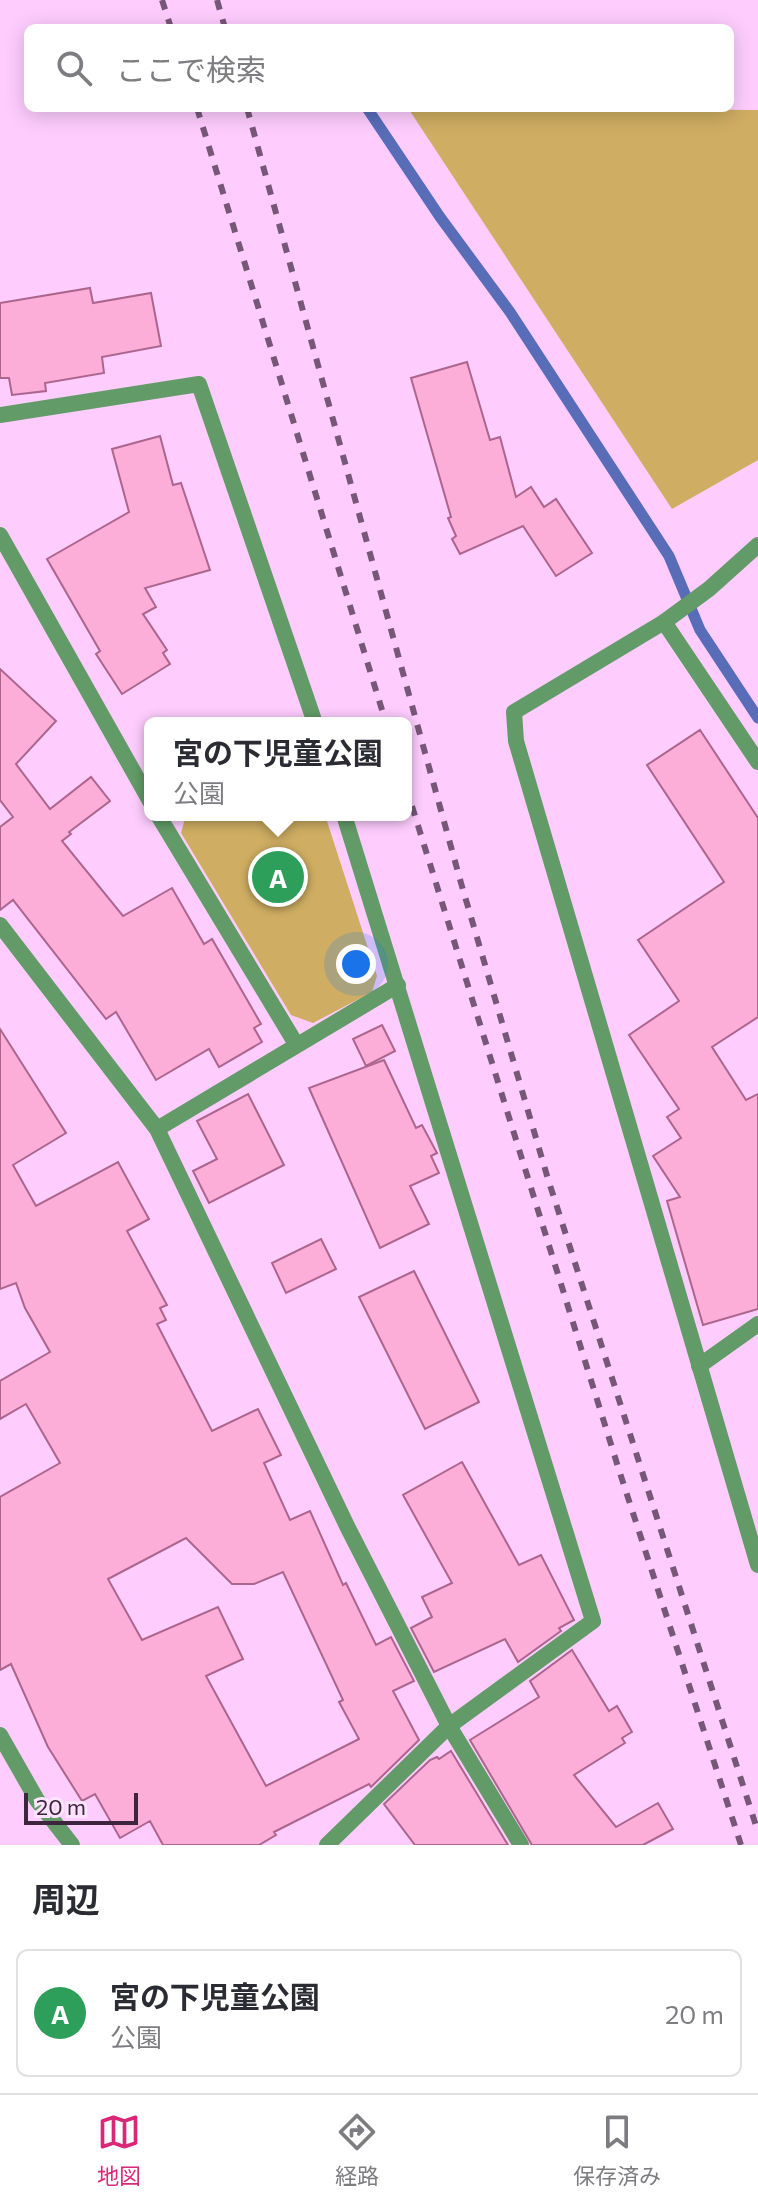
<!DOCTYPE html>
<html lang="ja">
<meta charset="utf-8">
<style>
:root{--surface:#fff;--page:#f2f2f3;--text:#2b2b33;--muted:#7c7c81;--line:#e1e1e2;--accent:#db2777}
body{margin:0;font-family:Commissioner,"Noto Sans JP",sans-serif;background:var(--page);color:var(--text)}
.scale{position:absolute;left:24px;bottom:20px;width:114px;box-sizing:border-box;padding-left:8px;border:4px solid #3d253d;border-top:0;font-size:22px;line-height:28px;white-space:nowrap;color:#3d253d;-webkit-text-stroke:6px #fde4fc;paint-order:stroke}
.you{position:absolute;left:356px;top:964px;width:28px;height:28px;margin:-20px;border:6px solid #fff;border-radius:50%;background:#1a73e8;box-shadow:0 0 0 12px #1a73e833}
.badge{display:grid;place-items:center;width:52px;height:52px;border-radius:50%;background:var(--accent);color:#fff;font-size:26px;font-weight:700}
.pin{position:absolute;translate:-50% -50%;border:4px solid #fff;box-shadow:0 2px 8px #0006}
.popup{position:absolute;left:144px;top:717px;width:268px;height:104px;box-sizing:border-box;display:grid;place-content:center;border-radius:12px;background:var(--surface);filter:drop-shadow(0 2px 6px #0005);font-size:26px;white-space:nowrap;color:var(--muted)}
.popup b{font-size:30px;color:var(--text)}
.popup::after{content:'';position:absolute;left:50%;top:100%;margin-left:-16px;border:16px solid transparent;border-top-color:var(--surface)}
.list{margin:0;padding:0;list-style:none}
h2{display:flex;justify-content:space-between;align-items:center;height:104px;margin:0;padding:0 32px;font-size:34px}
h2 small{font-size:26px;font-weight:400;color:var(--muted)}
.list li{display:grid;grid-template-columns:52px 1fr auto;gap:24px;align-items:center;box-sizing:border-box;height:128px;margin:0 16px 16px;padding:0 16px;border:2px solid var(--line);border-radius:12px}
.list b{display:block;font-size:30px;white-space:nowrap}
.list p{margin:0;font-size:26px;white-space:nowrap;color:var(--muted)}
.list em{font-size:26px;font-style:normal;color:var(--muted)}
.icon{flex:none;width:44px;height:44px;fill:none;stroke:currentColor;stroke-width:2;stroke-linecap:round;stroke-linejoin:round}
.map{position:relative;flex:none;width:758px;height:1845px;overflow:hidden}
.search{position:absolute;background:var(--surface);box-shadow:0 4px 20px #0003;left:24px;right:24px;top:24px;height:88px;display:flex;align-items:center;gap:20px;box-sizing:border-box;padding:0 28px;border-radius:12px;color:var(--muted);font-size:30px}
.sheet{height:248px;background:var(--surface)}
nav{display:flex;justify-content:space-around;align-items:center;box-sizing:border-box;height:112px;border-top:2px solid var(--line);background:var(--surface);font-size:22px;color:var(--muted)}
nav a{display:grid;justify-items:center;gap:4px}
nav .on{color:var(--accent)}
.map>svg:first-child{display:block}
.green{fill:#cfae63}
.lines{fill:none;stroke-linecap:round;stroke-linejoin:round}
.stream{stroke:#586cb8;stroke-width:11}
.building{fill:#fcaed8;stroke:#ac658c;stroke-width:2;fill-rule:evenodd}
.minor{stroke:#639b68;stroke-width:16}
.tertiary{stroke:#639b68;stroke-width:16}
.rail{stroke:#775777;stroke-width:6;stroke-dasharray:10 10;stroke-linecap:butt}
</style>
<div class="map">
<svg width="758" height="1845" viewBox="0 0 758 1845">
<rect width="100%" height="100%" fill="#fecdfe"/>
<g class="green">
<path d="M 408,108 L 758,110 L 758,460 L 672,509 Z"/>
<path d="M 186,815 L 325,815 L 377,976 L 372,992 L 313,1023 L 291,1015 L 181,833 Z"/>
</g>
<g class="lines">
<path class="stream" d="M 367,108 L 440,217 L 510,312 L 669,556 L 700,630 L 758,718"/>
</g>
<g class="building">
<path d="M 90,288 L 93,303 L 151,293 L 161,346 L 102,357 L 104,373 L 45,383 L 46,391 L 12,395 L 9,378 L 0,378 L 0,303 Z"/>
<path d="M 467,362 L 490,440 L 500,437 L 516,497 L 531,487 L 544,507 L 556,499 L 592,553 L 556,576 L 523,526 L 460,554 L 452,539 L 456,536 L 448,518 L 451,517 L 411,378 Z"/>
<path d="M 160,436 L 173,485 L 181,483 L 210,570 L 145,588 L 156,607 L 143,614 L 167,650 L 163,653 L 170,664 L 122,694 L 96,654 L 100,651 L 47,559 L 129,512 L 112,449 Z"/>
<path d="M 0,669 L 56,721 L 16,764 L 50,809 L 91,777 L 110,801 L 69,832 L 71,834 L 62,841 L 123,916 L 172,888 L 204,944 L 212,939 L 261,1024 L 254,1028 L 262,1042 L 219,1067 L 209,1049 L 156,1080 L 116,1012 L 106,1019 L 13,900 L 0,910 L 0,827 L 13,817 L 0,800 Z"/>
<path d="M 700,730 L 758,818 L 758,1017 L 712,1047 L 746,1100 L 758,1094 L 758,1309 L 703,1325 L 667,1201 L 680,1197 L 653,1156 L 681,1138 L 667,1117 L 679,1109 L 629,1035 L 679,1001 L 638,940 L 724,882 L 647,765 Z"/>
<path d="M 382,1025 L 395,1051 L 366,1066 L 353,1039 Z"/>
<path d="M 0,1029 L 66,1133 L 13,1165 L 36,1206 L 118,1162 L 149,1219 L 127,1231 L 167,1305 L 160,1308 L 166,1320 L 157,1324 L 212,1431 L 258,1409 L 281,1455 L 264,1463 L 290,1520 L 310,1511 L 343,1585 L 346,1583 L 376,1645 L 391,1637 L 414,1681 L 393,1691 L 419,1740 L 371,1787 L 369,1784 L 274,1832 L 276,1835 L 259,1845 L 163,1845 L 150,1821 L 120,1838 L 95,1794 L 82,1801 L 48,1747 L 11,1664 L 0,1670 L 0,1497 L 60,1463 L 26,1404 L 0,1419 L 0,1381 L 50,1352 L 25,1308 L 16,1283 L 0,1289 ZM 186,1538 L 232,1584 L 254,1584 L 283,1572 L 343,1700 L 339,1702 L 359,1739 L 266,1786 L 206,1676 L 243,1659 L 218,1607 L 142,1640 L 108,1579 Z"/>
<path d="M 384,1060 L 416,1128 L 422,1125 L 437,1153 L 431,1156 L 439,1173 L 410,1186 L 429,1224 L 380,1248 L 309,1088 Z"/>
<path d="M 248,1094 L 284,1165 L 209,1203 L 193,1171 L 217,1159 L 197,1121 Z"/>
<path d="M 321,1239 L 336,1269 L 286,1293 L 272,1263 Z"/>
<path d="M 414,1271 L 479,1402 L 425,1429 L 359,1297 Z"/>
<path d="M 462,1462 L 519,1565 L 541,1555 L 574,1620 L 559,1628 L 561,1631 L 518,1662 L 505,1639 L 434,1672 L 411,1628 L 432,1617 L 422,1597 L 452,1583 L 403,1495 Z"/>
<path d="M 572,1650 L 609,1711 L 617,1706 L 632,1732 L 622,1738 L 625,1743 L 574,1775 L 616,1827 L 658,1803 L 673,1829 L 643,1845 L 532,1845 L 470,1740 L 539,1697 L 530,1681 Z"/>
<path d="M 451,1751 L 508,1845 L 415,1845 L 384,1804 L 430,1760 L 437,1757 L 439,1759 Z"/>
</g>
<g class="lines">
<g class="minor">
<path d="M 0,415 L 199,384 L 315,723"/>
<path d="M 0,535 L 150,801"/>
<path d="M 758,545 L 709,589 L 664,622 L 758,762"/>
<path d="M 664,622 L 514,712 L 516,741 L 758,1565"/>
<path d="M 158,815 L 296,1044"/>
<path d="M 0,925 L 157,1129 L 347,1526 L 449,1726 L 521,1845"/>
<path d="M 157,1129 L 398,985"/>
<path d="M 699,1366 L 758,1324"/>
<path d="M 327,1845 L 449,1726 L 593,1621 L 344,815"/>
</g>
<path class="tertiary" d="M 0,1735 L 37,1800 L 72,1845"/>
<g class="rail">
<path d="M 162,0 L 171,28"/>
<path d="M 217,0 L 225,28"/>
<path d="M 197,108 L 386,723"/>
<path d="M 247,108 L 461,883 L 548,1179 L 758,1832"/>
<path d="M 406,787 L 619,1470 L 741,1845"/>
</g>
</g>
</svg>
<div class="scale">20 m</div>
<div class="you"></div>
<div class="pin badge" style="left:278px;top:877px;background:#2e9e5b">A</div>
<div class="popup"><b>宮の下児童公園</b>公園</div>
<div class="search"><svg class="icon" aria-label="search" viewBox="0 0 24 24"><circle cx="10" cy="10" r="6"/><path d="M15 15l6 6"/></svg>ここで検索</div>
</div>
<section class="sheet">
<h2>周辺<small></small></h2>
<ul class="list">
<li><span class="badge" style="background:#2e9e5b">A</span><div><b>宮の下児童公園</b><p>公園</p></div><em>20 m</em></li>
</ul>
</section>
<nav>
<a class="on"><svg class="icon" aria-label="map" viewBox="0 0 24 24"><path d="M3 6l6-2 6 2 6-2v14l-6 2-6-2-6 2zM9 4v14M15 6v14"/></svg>地図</a>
<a><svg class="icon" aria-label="directions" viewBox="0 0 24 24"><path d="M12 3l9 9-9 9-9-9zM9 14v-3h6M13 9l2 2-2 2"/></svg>経路</a>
<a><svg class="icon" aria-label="saved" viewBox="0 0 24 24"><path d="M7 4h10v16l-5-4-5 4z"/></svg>保存済み</a>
</nav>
